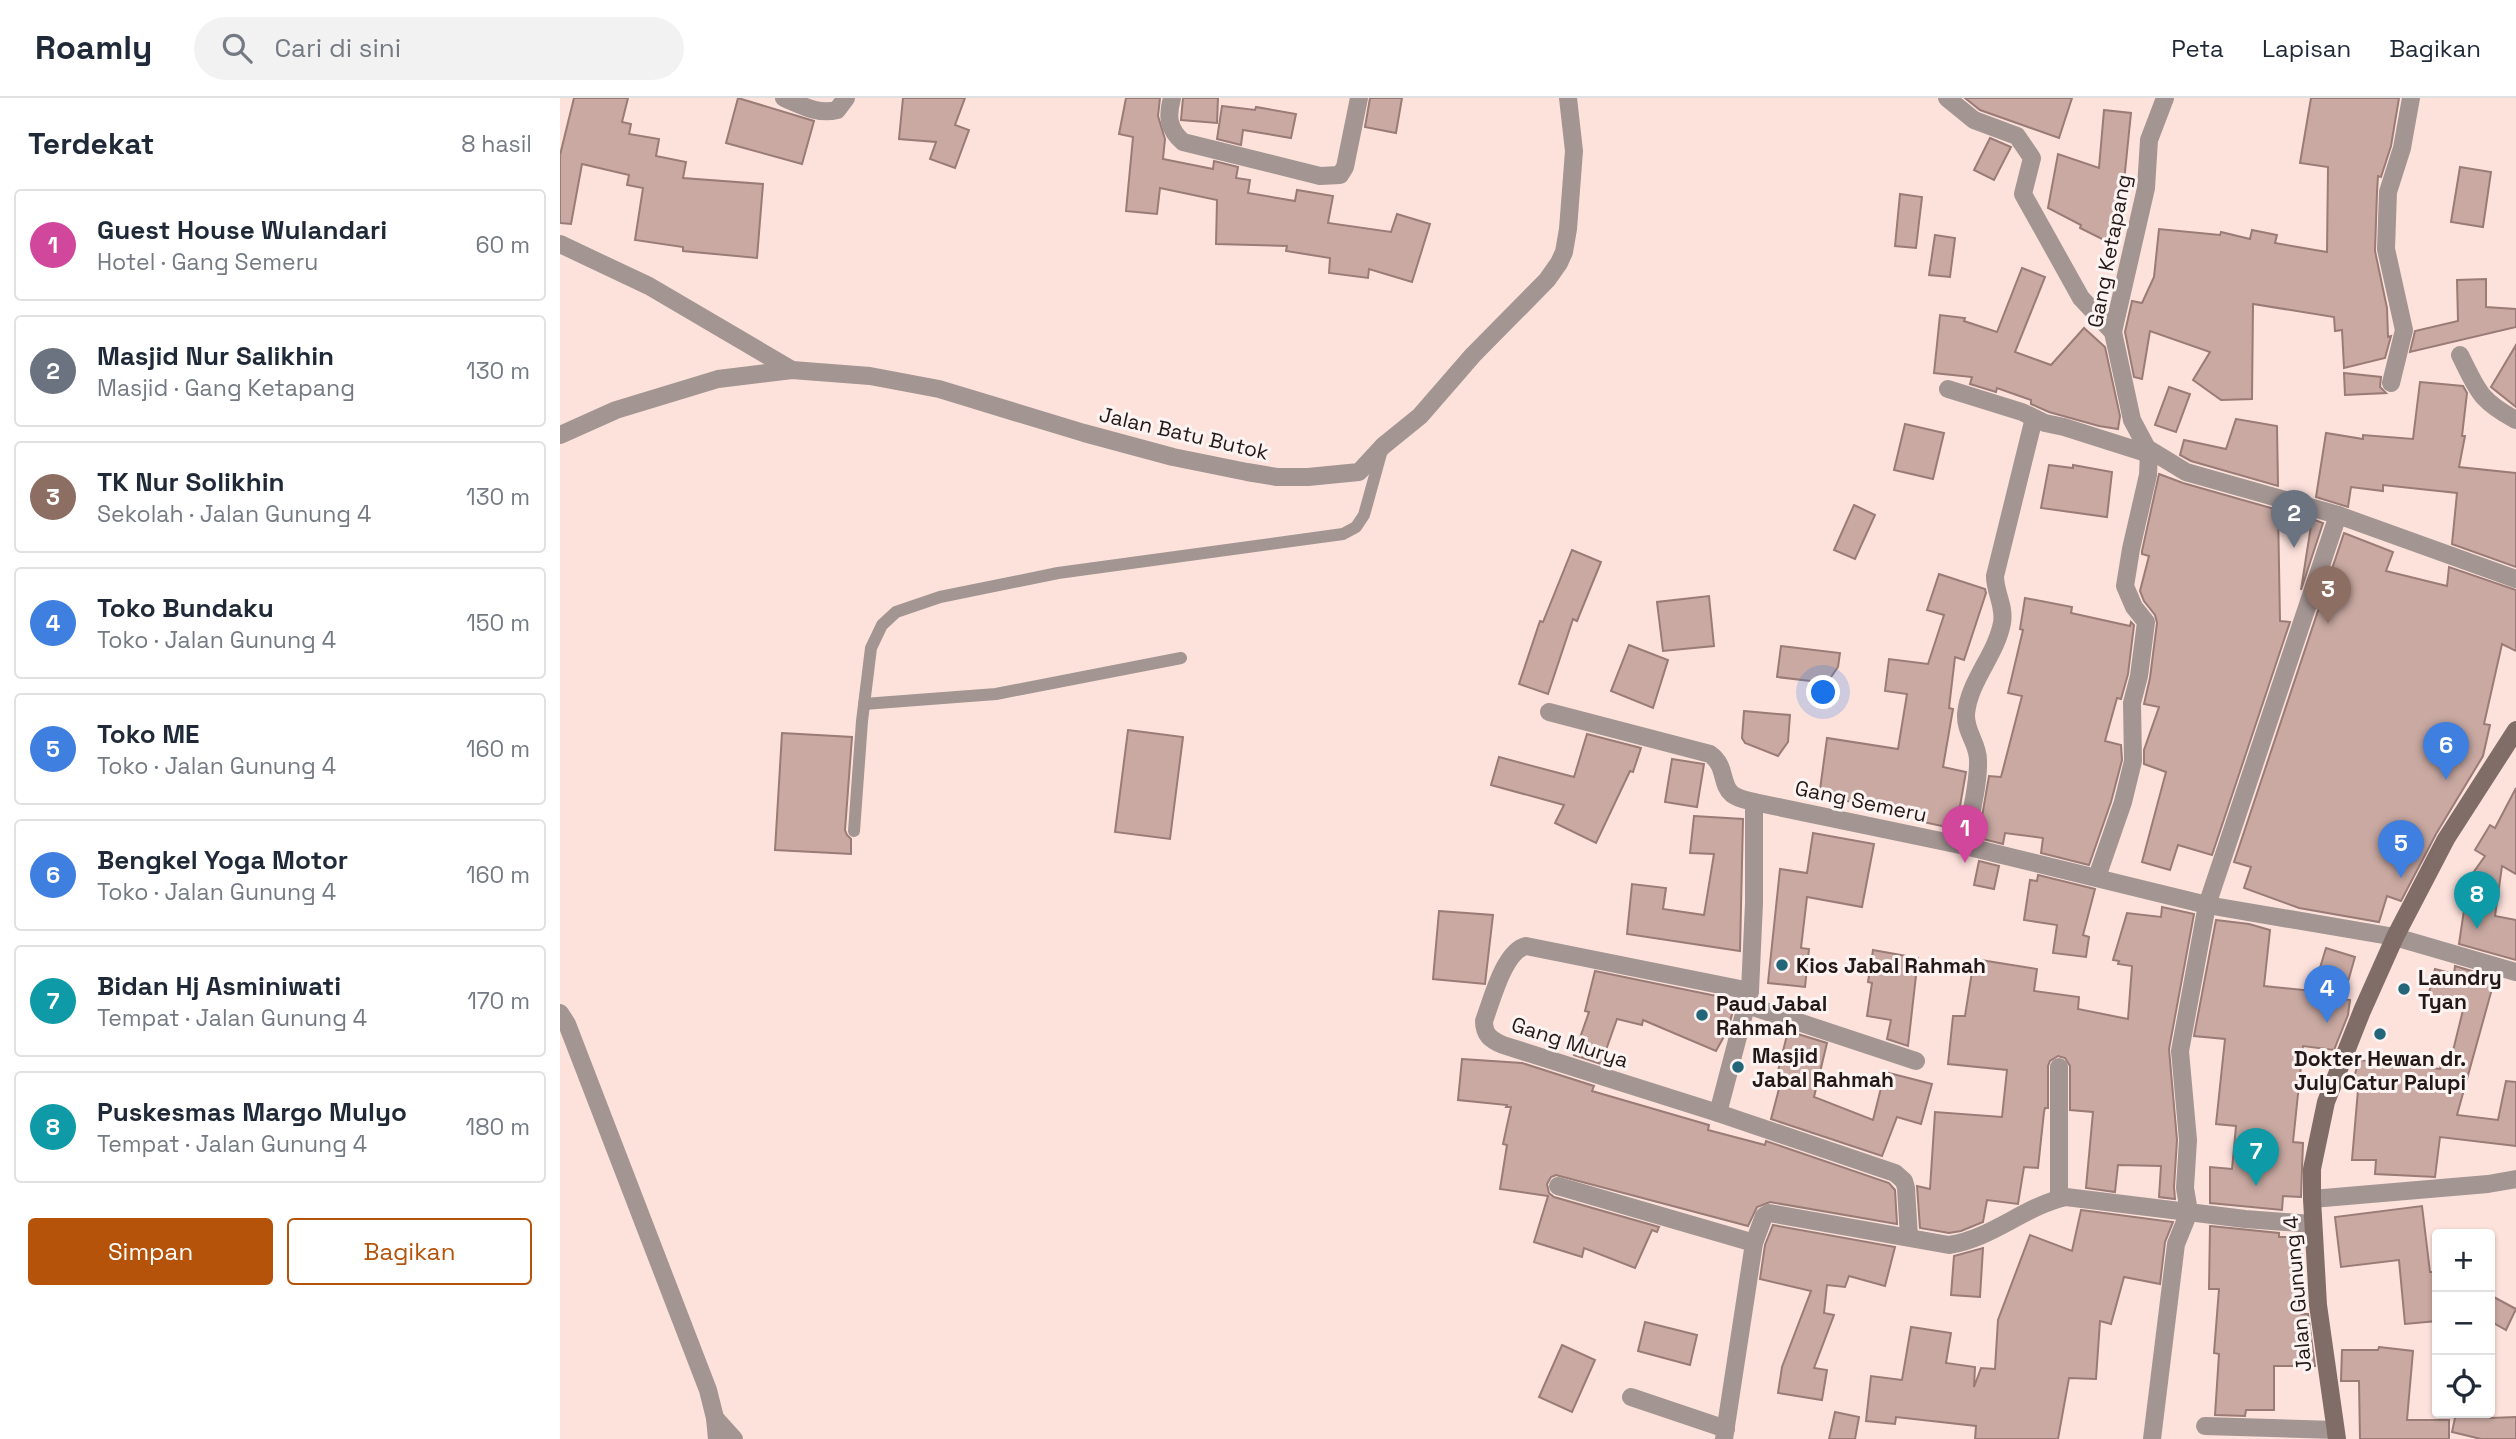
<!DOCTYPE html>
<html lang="id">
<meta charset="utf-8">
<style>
:root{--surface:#fff;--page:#f2f2f3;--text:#1f2937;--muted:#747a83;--line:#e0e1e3;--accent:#b45309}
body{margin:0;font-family:"Space Grotesk",sans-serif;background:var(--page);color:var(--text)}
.controls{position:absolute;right:21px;bottom:21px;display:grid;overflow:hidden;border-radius:7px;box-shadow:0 2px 5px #0004}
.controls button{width:63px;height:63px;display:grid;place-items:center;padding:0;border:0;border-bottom:2px solid var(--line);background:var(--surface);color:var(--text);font:35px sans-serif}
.you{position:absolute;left:1264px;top:595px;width:24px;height:24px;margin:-18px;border:5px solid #fff;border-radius:50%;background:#1a73e8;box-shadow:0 0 0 10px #1a73e833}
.badge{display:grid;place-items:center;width:46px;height:46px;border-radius:50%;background:var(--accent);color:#fff;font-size:23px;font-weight:700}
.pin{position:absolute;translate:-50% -58px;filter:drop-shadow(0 2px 4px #0008)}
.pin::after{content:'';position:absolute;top:37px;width:24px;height:21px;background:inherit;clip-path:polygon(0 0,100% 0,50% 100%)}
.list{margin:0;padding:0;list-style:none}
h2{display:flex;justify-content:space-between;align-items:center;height:91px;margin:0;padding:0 28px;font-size:30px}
h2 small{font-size:23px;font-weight:400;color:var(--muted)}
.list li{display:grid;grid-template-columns:46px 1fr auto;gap:21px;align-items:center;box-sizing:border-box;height:112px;margin:0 14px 14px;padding:0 14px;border:2px solid var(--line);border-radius:7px}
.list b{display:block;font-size:26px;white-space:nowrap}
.list p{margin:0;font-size:23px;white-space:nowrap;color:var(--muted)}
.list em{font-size:23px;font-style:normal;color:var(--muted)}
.actions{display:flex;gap:14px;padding:21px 28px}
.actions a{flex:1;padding:16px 0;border:2px solid var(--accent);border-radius:7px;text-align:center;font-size:24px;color:var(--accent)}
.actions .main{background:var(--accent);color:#fff}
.icon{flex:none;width:38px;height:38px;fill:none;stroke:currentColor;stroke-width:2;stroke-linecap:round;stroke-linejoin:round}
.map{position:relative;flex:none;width:1956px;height:1341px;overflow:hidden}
header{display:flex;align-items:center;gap:42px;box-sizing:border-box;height:98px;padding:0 35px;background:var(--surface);border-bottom:2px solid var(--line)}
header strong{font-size:33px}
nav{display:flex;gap:38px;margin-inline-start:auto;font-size:24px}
.search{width:490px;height:63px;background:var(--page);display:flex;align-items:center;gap:18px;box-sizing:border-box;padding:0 24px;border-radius:38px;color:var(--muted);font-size:26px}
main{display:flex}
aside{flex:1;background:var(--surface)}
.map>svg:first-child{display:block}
.building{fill:#c9a9a2;stroke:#9a7b75;stroke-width:2}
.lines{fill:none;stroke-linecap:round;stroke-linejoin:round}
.lane{stroke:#a39592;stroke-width:12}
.street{stroke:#a39592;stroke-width:18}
.secondary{stroke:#816d68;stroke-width:18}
.poi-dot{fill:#246679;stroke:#fbf4f3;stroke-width:2.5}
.labels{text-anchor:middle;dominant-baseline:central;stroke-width:6;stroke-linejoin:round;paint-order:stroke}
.street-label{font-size:21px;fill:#251917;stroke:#fbf4f3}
.poi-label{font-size:21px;font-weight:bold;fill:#251917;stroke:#fbf4f3;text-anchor:start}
</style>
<header>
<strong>Roamly</strong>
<div class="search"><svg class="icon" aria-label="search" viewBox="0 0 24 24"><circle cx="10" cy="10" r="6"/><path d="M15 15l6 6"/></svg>Cari di sini</div>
<nav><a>Peta</a><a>Lapisan</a><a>Bagikan</a></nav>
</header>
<main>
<aside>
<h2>Terdekat<small>8 hasil</small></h2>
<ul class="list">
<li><span class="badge" style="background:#d1479c">1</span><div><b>Guest House Wulandari</b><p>Hotel · Gang Semeru</p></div><em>60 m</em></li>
<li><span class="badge" style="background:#6b7280">2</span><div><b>Masjid Nur Salikhin</b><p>Masjid · Gang Ketapang</p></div><em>130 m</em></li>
<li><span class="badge" style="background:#8d6e63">3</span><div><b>TK Nur Solikhin</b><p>Sekolah · Jalan Gunung 4</p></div><em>130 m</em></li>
<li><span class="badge" style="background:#3f7fe0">4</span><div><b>Toko Bundaku</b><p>Toko · Jalan Gunung 4</p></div><em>150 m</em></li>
<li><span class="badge" style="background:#3f7fe0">5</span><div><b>Toko ME</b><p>Toko · Jalan Gunung 4</p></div><em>160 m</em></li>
<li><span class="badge" style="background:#3f7fe0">6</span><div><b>Bengkel Yoga Motor</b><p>Toko · Jalan Gunung 4</p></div><em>160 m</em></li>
<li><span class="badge" style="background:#0f9aa8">7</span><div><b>Bidan Hj Asminiwati</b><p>Tempat · Jalan Gunung 4</p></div><em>170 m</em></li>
<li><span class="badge" style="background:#0f9aa8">8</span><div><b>Puskesmas Margo Mulyo</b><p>Tempat · Jalan Gunung 4</p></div><em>180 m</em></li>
</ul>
<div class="actions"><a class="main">Simpan</a><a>Bagikan</a></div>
</aside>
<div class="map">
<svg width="1956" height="1341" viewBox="0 0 1956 1341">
<rect width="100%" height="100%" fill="#fde2dc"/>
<g class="building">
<path d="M 14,0 L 68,0 L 62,24 L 71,26 L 69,36 L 99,41 L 96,58 L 126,64 L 123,80 L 203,86 L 197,160 L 123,153 L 123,149 L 75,142 L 83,90 L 67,87 L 69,77 L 22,66 L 11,126 L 0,125 L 0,57 Z"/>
<path d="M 178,0 L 254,23 L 242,66 L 166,45 Z"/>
<path d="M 343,0 L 405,0 L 395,27 L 409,32 L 395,70 L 370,61 L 376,44 L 339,41 Z"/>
<path d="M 566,0 L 600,0 L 598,18 L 605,41 L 603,61 L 653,71 L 654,63 L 678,69 L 676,80 L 690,82 L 688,95 L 735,103 L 737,92 L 773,98 L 768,125 L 831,134 L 837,116 L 870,126 L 852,184 L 809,171 L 808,180 L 769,175 L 770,160 L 726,153 L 727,148 L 656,146 L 657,102 L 600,90 L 597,116 L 566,113 L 573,39 L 559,36 Z"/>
<path d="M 623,0 L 658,0 L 657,25 L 621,22 Z"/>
<path d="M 810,0 L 842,0 L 836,35 L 805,29 Z"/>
<path d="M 1405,0 L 1512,0 L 1499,40 L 1420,12 Z"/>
<path d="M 1751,0 L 1839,0 L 1831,48 L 1821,79 L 1818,78 L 1817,94 L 1815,153 L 1827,210 L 1828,239 L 1831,238 L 1825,260 L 1784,270 L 1782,232 L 1775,233 L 1774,219 L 1693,206 L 1692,301 L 1661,302 L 1633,282 L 1650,254 L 1590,233 L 1582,281 L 1574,279 L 1565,234 L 1572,203 L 1582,205 L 1594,179 L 1599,131 L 1660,137 L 1661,134 L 1690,141 L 1692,132 L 1717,137 L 1715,145 L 1767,154 L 1768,69 L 1740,65 Z"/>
<path d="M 662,8 L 695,12 L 696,9 L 736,16 L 731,40 L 683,32 L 681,47 L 657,41 Z"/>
<path d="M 1544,12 L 1571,15 L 1561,113 L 1554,147 L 1520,130 L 1521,127 L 1488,110 L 1498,56 L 1539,70 Z"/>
<path d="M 1430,40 L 1451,49 L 1434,82 L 1414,72 Z"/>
<path d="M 1900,69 L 1931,74 L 1923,129 L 1891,124 Z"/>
<path d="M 1340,96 L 1362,99 L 1356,150 L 1335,148 Z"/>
<path d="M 1375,137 L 1395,140 L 1390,179 L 1369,177 Z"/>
<path d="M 1462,170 L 1485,179 L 1455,254 L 1491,267 L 1524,230 L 1545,249 L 1560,318 L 1558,331 L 1539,328 L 1489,314 L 1471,306 L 1471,302 L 1437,290 L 1436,294 L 1410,286 L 1412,279 L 1374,275 L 1380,217 L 1405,220 L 1404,223 L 1437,234 Z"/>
<path d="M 1926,181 L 1926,209 L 1956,211 L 1956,229 L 1850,254 L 1855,233 L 1898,223 L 1897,182 Z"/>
<path d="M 1956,247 L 1956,309 L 1931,289 Z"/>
<path d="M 1784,275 L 1821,279 L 1820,289 L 1826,295 L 1785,297 Z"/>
<path d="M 1860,284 L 1903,288 L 1907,295 L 1902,338 L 1905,338 L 1899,369 L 1956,375 L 1956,469 L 1892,446 L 1897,395 L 1823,387 L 1823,393 L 1791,389 L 1788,409 L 1756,399 L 1766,335 L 1803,341 L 1803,337 L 1853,341 Z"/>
<path d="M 1609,289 L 1630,296 L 1616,334 L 1595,327 Z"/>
<path d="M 1676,321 L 1717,328 L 1718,388 L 1631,363 L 1620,357 L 1624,342 L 1666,351 Z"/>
<path d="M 1345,326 L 1384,335 L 1373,381 L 1334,372 Z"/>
<path d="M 1489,367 L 1513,370 L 1513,367 L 1552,374 L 1547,419 L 1481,410 Z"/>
<path d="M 1599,376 L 1623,385 L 1718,412 L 1720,523 L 1730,524 L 1652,757 L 1618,747 L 1610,772 L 1582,764 L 1606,674 L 1584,666 L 1584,652 L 1599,609 L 1584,606 L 1590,580 L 1597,525 L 1595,517 L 1584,503 L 1580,493 L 1589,458 L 1582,456 L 1582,453 Z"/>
<path d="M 1294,407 L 1315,417 L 1295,461 L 1274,452 Z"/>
<path d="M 1752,421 L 1763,425 L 1741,492 Z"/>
<path d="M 1784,435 L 1833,454 L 1826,473 L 1887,488 L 1889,469 L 1956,492 L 1956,553 L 1942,546 L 1924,626 L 1930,627 L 1923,658 L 1876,736 L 1841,803 L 1827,798 L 1819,824 L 1739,810 L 1684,790 L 1691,769 L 1674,764 Z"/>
<path d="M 1012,452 L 1041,464 L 1017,523 L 1013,521 L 988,596 L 959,586 L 980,523 L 983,524 Z"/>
<path d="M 1379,476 L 1425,491 L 1426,495 L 1404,562 L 1395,559 L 1389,610 L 1393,611 L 1383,669 L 1406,674 L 1396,731 L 1354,722 L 1355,713 L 1259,699 L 1267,640 L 1338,651 L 1347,596 L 1325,593 L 1329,561 L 1368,566 L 1384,517 L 1367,512 Z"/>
<path d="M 1149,498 L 1154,548 L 1103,553 L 1097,504 Z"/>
<path d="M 1465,500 L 1512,509 L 1511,515 L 1570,528 L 1571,524 L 1574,527 L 1568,576 L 1561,601 L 1557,600 L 1545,643 L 1561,647 L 1562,662 L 1551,704 L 1529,767 L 1481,755 L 1483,740 L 1445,735 L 1443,746 L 1423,741 L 1424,737 L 1419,736 L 1429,678 L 1441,679 L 1462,598 L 1448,595 L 1463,532 L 1460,531 Z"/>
<path d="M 1069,547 L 1108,562 L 1093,610 L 1051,593 Z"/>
<path d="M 1221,548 L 1280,555 L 1278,569 L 1267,585 L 1217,579 Z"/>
<path d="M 1184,613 L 1230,617 L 1228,644 L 1218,658 L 1185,645 L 1182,640 Z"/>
<path d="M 568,632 L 623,639 L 610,741 L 555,734 Z"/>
<path d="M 222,635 L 292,639 L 285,732 L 287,737 L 291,741 L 291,756 L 215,752 Z"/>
<path d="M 1027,636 L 1081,650 L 1073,674 L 1070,673 L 1036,745 L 995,725 L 1004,707 L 931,687 L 939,659 L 1014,679 Z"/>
<path d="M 1112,661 L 1144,666 L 1137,709 L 1105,704 Z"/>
<path d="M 1956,690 L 1956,776 L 1942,768 L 1935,818 L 1956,822 L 1956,862 L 1899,846 L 1907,792 L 1903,789 L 1925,758 L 1915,752 L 1930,727 L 1935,730 Z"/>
<path d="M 1134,718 L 1183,721 L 1180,853 L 1067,836 L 1072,786 L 1106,790 L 1103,811 L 1144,817 L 1154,756 L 1130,755 Z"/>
<path d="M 1253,735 L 1314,746 L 1302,809 L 1247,799 L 1241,850 L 1249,851 L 1245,889 L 1208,885 L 1220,771 L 1247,775 Z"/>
<path d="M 1419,763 L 1439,768 L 1434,791 L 1414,787 Z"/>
<path d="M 1478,777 L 1535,791 L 1523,837 L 1529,839 L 1526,859 L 1493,855 L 1497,827 L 1464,822 L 1470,782 L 1477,783 Z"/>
<path d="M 1602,809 L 1634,816 L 1609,951 L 1617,1042 L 1614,1089 L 1615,1101 L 1599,1099 L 1601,1068 L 1558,1067 L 1555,1094 L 1526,1090 L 1533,1014 L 1510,1012 L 1510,968 L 1505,960 L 1498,958 L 1490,963 L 1488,968 L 1488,1010 L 1485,1010 L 1484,1014 L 1478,1070 L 1464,1069 L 1458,1106 L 1427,1102 L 1423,1124 L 1401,1133 L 1389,1135 L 1360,1130 L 1357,1088 L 1370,1091 L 1375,1014 L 1442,1019 L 1447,972 L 1388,966 L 1393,918 L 1405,918 L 1414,861 L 1477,871 L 1474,893 L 1519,899 L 1518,911 L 1568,921 L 1572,868 L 1558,866 L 1559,863 L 1553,862 L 1567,815 L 1601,819 Z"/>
<path d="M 879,813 L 933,817 L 925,886 L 873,881 Z"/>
<path d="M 1656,822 L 1689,826 L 1710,832 L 1704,888 L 1753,893 L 1766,850 L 1795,859 L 1783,901 L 1790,902 L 1788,917 L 1774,952 L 1743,948 L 1733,1044 L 1743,1045 L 1741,1099 L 1723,1098 L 1722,1112 L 1650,1105 L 1650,1069 L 1672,1071 L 1676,1028 L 1656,1026 L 1665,941 L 1634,938 Z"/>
<path d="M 1313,852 L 1358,860 L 1348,948 L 1327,941 L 1331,922 L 1307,918 L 1312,885 L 1308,884 Z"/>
<path d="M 1895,868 L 1935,880 L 1897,1017 L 1938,1022 L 1946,983 L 1956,984 L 1956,1048 L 1880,1039 L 1875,1079 L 1815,1076 L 1816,1062 L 1792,1062 L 1798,992 L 1791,990 L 1799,962 L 1880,971 L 1881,966 L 1889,969 L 1904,908 L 1868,899 L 1875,871 L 1894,876 Z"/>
<path d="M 1035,873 L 1176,902 L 1168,931 L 1156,953 L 1083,922 L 1082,927 L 1057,921 L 1041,966 L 1014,957 L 1029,914 L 1025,913 Z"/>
<path d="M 1228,933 L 1267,945 L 1254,999 L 1313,1022 L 1325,974 L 1372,986 L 1361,1026 L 1337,1019 L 1322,1058 L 1211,1021 L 1220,987 L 1215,985 Z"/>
<path d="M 902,961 L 962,965 L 1034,988 L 1032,993 L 1149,1027 L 1148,1032 L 1205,1047 L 1206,1043 L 1329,1085 L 1335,1092 L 1337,1126 L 1210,1104 L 1197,1109 L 1188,1128 L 996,1077 L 991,1079 L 987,1086 L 989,1095 L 994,1099 L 1099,1129 L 1097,1134 L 1092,1132 L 1075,1170 L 1024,1150 L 1022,1159 L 974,1144 L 988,1098 L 940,1091 L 947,1047 L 943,1046 L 951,1009 L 946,1009 L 947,1007 L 898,1002 Z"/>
<path d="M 1862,1108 L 1870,1174 L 1877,1174 L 1877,1223 L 1845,1226 L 1839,1162 L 1781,1169 L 1775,1119 Z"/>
<path d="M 1521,1112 L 1613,1124 L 1605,1144 L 1600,1186 L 1564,1179 L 1551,1226 L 1540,1223 L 1536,1281 L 1509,1280 L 1498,1341 L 1415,1341 L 1416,1328 L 1336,1319 L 1335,1326 L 1306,1323 L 1311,1278 L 1342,1282 L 1351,1229 L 1391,1235 L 1386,1265 L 1415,1269 L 1414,1289 L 1421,1270 L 1435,1271 L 1438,1222 L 1470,1137 L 1512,1153 Z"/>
<path d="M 1213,1127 L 1335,1149 L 1325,1188 L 1289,1178 L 1285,1189 L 1267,1187 L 1264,1215 L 1274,1217 L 1254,1270 L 1267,1272 L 1262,1302 L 1218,1295 L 1222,1269 L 1251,1193 L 1200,1181 L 1205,1147 Z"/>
<path d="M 1650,1128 L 1719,1135 L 1719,1139 L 1742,1139 L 1741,1216 L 1748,1216 L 1755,1268 L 1714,1268 L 1714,1312 L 1686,1312 L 1685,1318 L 1655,1317 L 1659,1256 L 1654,1255 L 1659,1191 L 1649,1191 Z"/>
<path d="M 1423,1150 L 1420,1199 L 1391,1197 L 1394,1158 Z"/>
<path d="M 1930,1197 L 1956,1211 L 1946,1232 L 1930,1223 Z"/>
<path d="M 1085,1224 L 1137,1237 L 1130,1267 L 1078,1253 Z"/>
<path d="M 1002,1247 L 1035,1262 L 1012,1314 L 979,1299 Z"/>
<path d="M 1819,1249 L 1853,1253 L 1847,1322 L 1889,1322 L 1889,1341 L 1800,1341 L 1799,1283 L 1781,1283 L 1782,1252 L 1818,1252 Z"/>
<path d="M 1275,1314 L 1299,1319 L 1295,1341 L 1269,1341 Z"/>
<path d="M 1896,1315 L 1931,1315 L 1930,1320 L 1956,1319 L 1956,1341 L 1921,1341 L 1892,1334 Z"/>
</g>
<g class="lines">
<g class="lane">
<path d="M 304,606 L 436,596 L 621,560"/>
<path d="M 294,733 L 302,623 L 311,550 L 322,527 L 336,514 L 380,499 L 498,475 L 783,436 L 796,429 L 804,417 L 822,352"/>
</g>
<g class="street">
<path d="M 224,0 C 241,7 258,17 277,12 L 286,0"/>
<path d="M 612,0 C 607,18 608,31 623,44 L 760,78 L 780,77 L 785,69 L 799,0"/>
<path d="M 1387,0 L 1414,22 L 1457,38 L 1472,60 L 1463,96 L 1521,200 L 1553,234"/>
<path d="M 0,146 L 89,188 L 232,272"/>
<path d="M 1900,257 C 1918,293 1919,302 1956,322"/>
<path d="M 1831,285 L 1844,232 L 1826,151 L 1828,94 L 1842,50 L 1851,0"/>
<path d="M 1388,291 L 1462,314 L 1485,325 L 1504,329 L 1589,356"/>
<path d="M 0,337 L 56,312 L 158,281 L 232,272 L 310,278 L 379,291 L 524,335 L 613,359 L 687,374 L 717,379 L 748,379 L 799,374 L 823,348 L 860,318 L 913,257 L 987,182 L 999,165 L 1004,154 L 1008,131 L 1014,53 L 1008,0"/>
<path d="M 1589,354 L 1590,352 L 1626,374 L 1778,417 L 1956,481"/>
<path d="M 989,614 L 1150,656 C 1167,668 1160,686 1172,696 C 1178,701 1187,702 1194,704 L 1405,748 L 1647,807 L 1835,839 L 1956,874"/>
<path d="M 1405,748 C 1409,721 1419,688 1418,662 C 1418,645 1405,634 1406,616 C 1409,583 1436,557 1442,525 C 1445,508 1435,495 1435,478 L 1474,320"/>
<path d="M 1537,779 L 1563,704 L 1573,663 L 1572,605 L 1579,578 L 1586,524 L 1574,509 L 1565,488 L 1571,451 L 1588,377 L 1589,354 L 1572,322 L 1553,234 L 1586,90 L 1589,42 L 1605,0"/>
<path d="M 1190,893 L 966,848 C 944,853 932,902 924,923 C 924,937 931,942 943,947 L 1158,1015 L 1335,1075 L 1344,1083 L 1346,1090 L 1349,1139"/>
<path d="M 1187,907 L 1356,963"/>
<path d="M 0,915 L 7,926 L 148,1292 L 155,1320 L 157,1341"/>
<path d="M 1499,969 L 1499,1100"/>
<path d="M 1158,1015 L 1190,893 L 1194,805 L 1194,704"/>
<path d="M 998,1088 L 1194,1145"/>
<path d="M 1752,1101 L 1928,1086 L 1956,1081"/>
<path d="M 1071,1299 L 1166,1331"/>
<path d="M 155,1320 L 174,1341"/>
<path d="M 1645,1328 L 1775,1332"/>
<path d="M 1164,1341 L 1194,1145 L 1204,1118 L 1209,1115 L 1389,1147 C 1431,1141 1465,1108 1506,1099 L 1685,1121 L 1753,1126"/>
<path d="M 1592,1341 L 1616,1146 L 1629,1114 L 1625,1090 L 1628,1042 L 1620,953 L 1647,807 L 1778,417"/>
</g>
<path class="secondary" d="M 1777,1341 L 1758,1207 L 1752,1101 L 1752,1071 L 1766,1004 L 1802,913 L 1835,839 L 1886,741 L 1956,632"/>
</g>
<g class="poi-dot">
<circle cx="1222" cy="867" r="7"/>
<circle cx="1844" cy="891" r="7"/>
<circle cx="1142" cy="917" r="7"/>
<circle cx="1820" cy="936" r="7"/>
<circle cx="1178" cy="969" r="7"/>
</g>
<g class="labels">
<g class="street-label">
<text transform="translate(1549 153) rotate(-79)">Gang Ketapang</text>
<text transform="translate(624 335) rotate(13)">Jalan Batu Butok</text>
<text transform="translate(1301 703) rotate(12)">Gang Semeru</text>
<text transform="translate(1010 944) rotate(18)">Gang Murya</text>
<text transform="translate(1737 1196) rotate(-95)">Jalan Gunung 4</text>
</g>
<g class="poi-label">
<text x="1236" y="867">Kios Jabal Rahmah</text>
<text x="1858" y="879">Laundry<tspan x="1858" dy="24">Tyan</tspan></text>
<text x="1156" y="905">Paud Jabal<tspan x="1156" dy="24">Rahmah</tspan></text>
<text x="1192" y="957">Masjid<tspan x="1192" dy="24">Jabal Rahmah</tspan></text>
<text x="1820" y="960" text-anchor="middle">Dokter Hewan dr.<tspan x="1820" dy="24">July Catur Palupi</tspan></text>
</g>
</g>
</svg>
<div class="controls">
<button>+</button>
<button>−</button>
<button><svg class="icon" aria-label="locate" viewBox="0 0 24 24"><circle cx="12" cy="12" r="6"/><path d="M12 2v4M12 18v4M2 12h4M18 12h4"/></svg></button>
</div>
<div class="you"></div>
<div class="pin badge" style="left:1405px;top:765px;background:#d1479c">1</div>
<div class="pin badge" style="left:1734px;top:450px;background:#6b7280">2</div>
<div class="pin badge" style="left:1768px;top:526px;background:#8d6e63">3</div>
<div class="pin badge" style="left:1767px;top:925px;background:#3f7fe0">4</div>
<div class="pin badge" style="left:1841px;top:780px;background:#3f7fe0">5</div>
<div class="pin badge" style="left:1886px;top:682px;background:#3f7fe0">6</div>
<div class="pin badge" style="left:1696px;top:1088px;background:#0f9aa8">7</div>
<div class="pin badge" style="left:1917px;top:831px;background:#0f9aa8">8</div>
</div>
</main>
